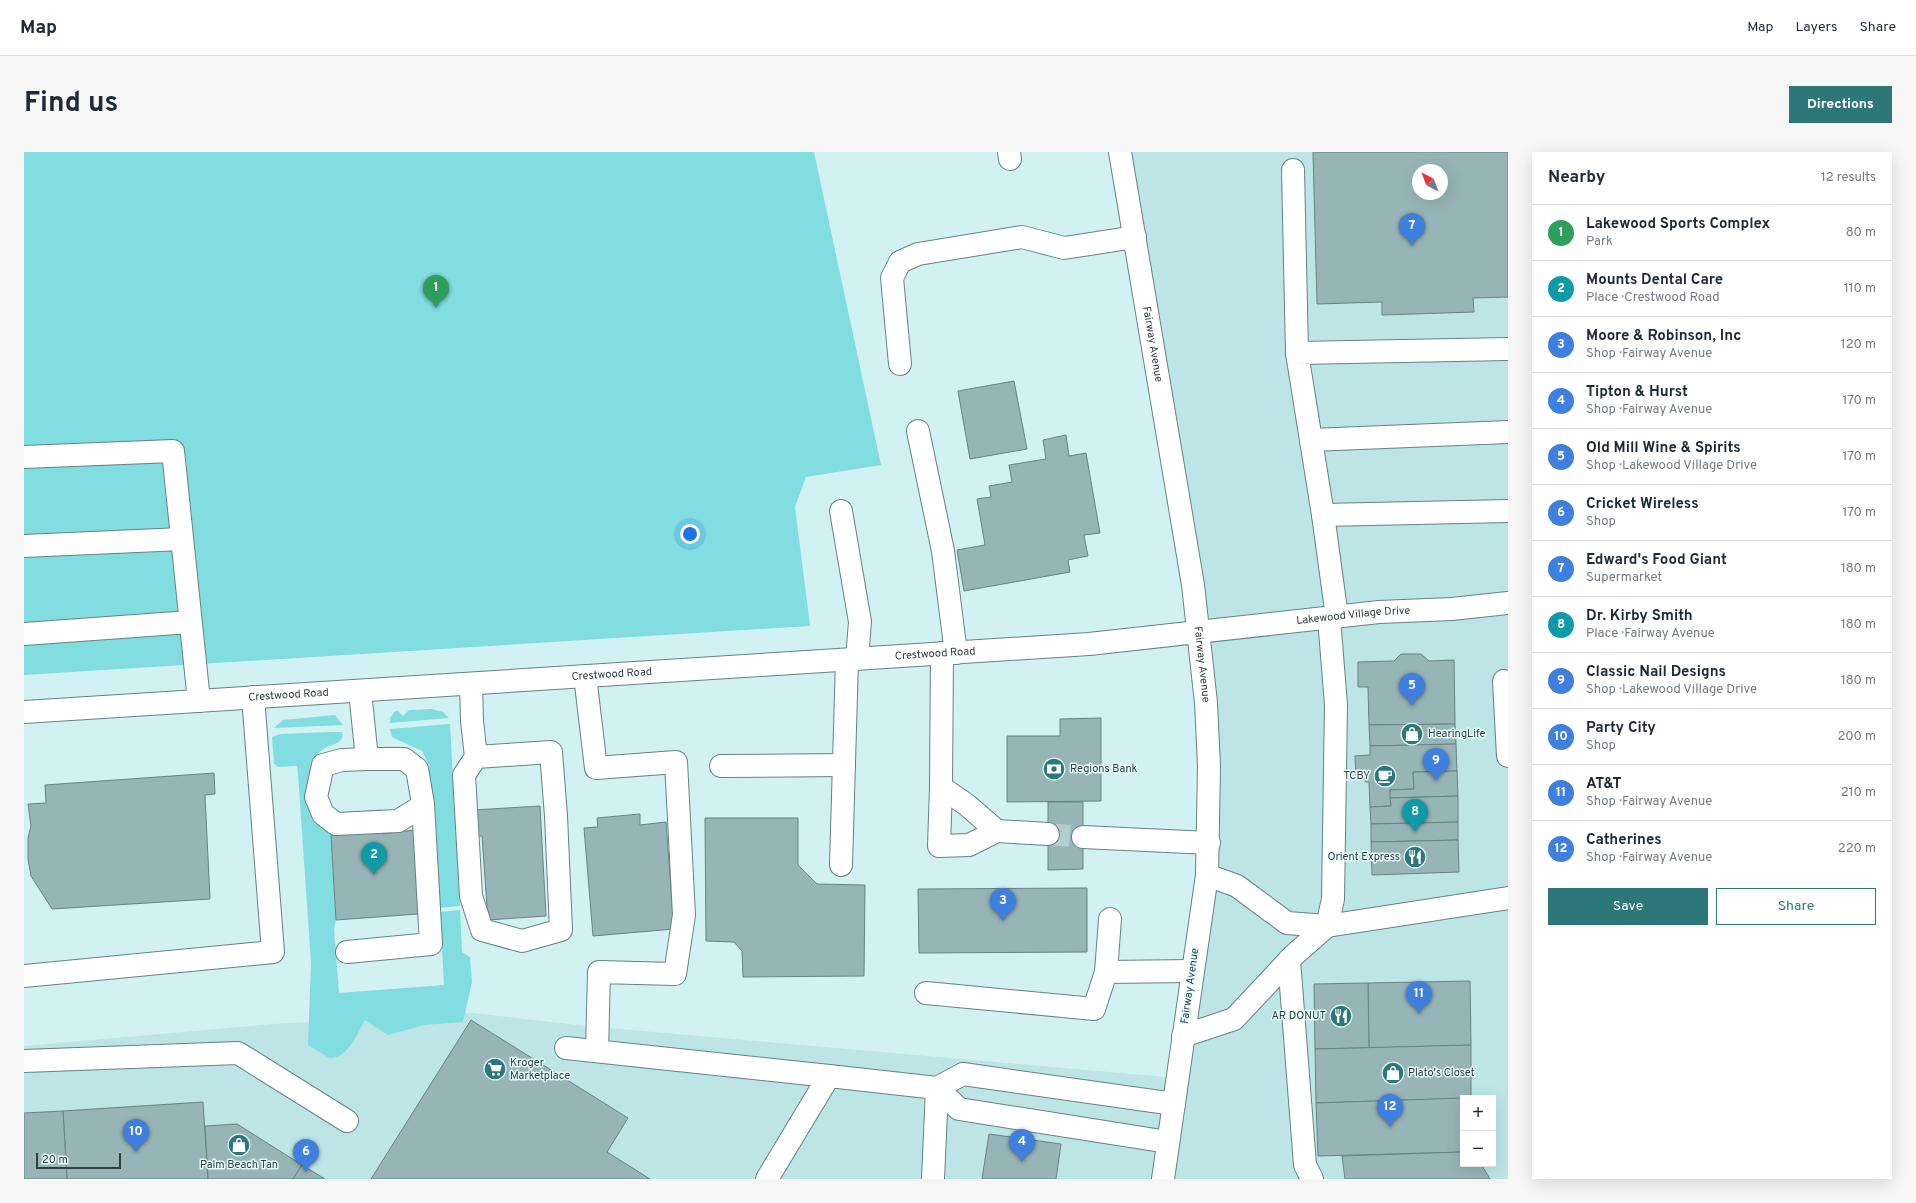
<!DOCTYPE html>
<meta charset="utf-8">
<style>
:root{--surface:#fff;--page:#f6f6f7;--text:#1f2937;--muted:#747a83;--line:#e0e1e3;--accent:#2d7779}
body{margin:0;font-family:Overpass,sans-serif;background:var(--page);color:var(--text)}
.controls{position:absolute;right:12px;bottom:12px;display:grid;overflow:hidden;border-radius:0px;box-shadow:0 4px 16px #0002}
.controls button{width:36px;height:36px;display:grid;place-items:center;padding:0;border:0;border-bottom:1px solid var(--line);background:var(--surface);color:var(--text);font:20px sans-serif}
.compass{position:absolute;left:1388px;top:12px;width:36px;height:36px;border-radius:50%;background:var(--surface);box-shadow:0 4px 16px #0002;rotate:318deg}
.scale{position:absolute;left:12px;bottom:10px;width:85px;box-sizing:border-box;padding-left:4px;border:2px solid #323e3e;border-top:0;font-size:11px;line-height:14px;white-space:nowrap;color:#323e3e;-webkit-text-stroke:3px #e5fdfe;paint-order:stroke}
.you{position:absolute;left:666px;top:382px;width:14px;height:14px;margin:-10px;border:3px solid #fff;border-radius:50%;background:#1a73e8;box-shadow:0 0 0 6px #1a73e833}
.badge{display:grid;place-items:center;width:26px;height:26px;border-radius:50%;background:var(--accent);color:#fff;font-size:13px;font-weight:700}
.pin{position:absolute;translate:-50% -33px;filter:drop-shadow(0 1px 2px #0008)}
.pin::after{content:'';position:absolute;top:21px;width:14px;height:12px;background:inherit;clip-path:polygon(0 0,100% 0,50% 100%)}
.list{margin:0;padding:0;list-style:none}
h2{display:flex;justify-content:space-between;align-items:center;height:52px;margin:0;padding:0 16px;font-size:17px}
h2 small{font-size:13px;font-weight:400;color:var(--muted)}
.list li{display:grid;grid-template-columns:26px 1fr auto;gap:12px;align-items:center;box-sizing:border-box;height:56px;padding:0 16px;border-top:1px solid var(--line)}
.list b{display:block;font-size:15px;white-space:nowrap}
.list p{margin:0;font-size:13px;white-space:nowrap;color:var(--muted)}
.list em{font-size:13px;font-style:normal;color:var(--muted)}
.actions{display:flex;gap:8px;padding:12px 16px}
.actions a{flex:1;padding:9px 0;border:1px solid var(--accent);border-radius:0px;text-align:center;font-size:14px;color:var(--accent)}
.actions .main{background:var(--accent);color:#fff}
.map{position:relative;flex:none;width:1484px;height:1027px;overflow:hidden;border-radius:0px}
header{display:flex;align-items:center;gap:24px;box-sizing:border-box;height:56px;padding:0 20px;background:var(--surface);border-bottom:1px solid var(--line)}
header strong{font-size:19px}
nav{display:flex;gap:22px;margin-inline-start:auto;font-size:14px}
.intro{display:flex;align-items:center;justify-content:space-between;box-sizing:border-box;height:96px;padding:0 24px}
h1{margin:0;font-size:28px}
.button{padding:10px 18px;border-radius:0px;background:var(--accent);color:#fff;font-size:14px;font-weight:700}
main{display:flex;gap:24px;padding:0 24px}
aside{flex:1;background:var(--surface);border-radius:0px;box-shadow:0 4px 16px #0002}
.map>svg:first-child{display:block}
.built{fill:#bde5e6;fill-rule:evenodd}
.green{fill:#81dde0}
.building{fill:#97b5b6;stroke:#678384;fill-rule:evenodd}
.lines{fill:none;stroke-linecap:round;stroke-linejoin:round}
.minor-tunnel{stroke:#b2cdce;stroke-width:22;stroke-dasharray:22 11;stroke-linecap:butt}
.minor-casing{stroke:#668283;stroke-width:24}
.minor{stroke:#fff;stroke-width:22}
.labels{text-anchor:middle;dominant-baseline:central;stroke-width:3;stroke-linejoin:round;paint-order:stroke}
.street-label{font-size:11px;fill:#323e3e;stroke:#e5fdfe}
.poi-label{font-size:11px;fill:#323e3e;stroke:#e5fdfe;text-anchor:start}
</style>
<header>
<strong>Map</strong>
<nav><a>Map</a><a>Layers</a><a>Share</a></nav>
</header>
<div class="intro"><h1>Find us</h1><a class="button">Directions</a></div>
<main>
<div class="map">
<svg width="1484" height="1027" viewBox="0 0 1484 1027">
<rect width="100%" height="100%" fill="#d2f1f2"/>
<path class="built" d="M 1096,0 L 1484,0 L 1484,1027 L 0,1027 L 0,894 L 249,872 L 450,861 L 562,874 L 1153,926 L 1185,614 ZM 1394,18 L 1418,18 L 1418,42 L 1394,42 ZM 1439,946 L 1469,946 L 1469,1012 L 1439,1012 Z"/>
<g class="green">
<path d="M 0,0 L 790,0 L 857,313 L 782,325 L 771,355 L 786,474 L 0,523 Z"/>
<path d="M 408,557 L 419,560 L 425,566 L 366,571 L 366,566 L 371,559 L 374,559 L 379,564 L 385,558 Z"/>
<path d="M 311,563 L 319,573 L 250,576 L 259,568 Z"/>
<path d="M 426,572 L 436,754 L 416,756 L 405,613 L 398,599 L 368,585 L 366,577 Z"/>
<path d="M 305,580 L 318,580 C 321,590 310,592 303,595 C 296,598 290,606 287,613 C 285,621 284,649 288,656 C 294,666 304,671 307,683 L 312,768 L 310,777 L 315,841 L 420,833 L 416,760 L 436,758 L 438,800 L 446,805 L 448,830 L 439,870 L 400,873 L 364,883 L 341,868 C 333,882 324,907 305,906 L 284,893 L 287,811 L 274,622 L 273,614 L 254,615 L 250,612 L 248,585 L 256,582 Z"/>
</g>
<g class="building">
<path d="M 1289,0 L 1484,0 L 1484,145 L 1449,146 L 1450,160 L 1358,163 L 1358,150 L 1293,152 ZM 1394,18 L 1418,18 L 1418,42 L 1394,42 Z"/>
<path d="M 990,229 L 1003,297 L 946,307 L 934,239 Z"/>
<path d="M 1042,283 L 1045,304 L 1062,301 L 1076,381 L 1060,383 L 1064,404 L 1044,408 L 1046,420 L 940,439 L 933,398 L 961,393 L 953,347 L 967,345 L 965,334 L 988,330 L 985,313 L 1022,307 L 1019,288 Z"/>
<path d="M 1377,502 L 1397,502 L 1405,509 L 1430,508 L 1431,572 L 1345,573 L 1344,535 L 1334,535 L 1334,510 L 1370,509 Z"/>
<path d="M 1077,566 L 1077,649 L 983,650 L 983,584 L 1036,584 L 1036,567 Z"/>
<path d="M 1431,572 L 1432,592 L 1346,594 L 1345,573 Z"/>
<path d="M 1432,592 L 1433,619 L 1389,620 L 1390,637 L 1366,638 L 1367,654 L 1346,655 L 1345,630 L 1341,630 L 1342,627 L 1332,627 L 1331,604 L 1346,603 L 1346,594 Z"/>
<path d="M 1433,619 L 1434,644 L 1366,646 L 1366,638 L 1390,637 L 1389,620 Z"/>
<path d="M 190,621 L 191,642 L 181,643 L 186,747 L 28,757 L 7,724 L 4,707 L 4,686 L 7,674 L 4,652 L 22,651 L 21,633 Z"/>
<path d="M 1434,644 L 1434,670 L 1347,672 L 1346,655 L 1367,654 L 1366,646 Z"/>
<path d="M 1024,650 L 1059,650 L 1059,717 L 1024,718 Z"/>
<path d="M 516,654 L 522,764 L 464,768 L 458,684 L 434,686 L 433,659 Z"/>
<path d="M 357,658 L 359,682 L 390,678 L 394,762 L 312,768 L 307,683 L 338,682 L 337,660 Z"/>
<path d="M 616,662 L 616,673 L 642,670 L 650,777 L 569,784 L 560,676 L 574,675 L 573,666 Z"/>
<path d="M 681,666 L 774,666 L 774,713 L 793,732 L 841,733 L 840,824 L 719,825 L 718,799 L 710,790 L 682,789 Z"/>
<path d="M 1434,670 L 1434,688 L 1347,690 L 1347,672 Z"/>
<path d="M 1434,688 L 1435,720 L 1348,723 L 1347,690 Z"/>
<path d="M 1063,736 L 1063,800 L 895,801 L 894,737 Z"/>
<path d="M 1446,829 L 1447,893 L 1345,896 L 1344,831 Z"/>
<path d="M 1344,831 L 1345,896 L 1291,897 L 1290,832 Z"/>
<path d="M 447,868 L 604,966 L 583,1000 L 626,1027 L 347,1027 Z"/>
<path d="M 1447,893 L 1447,946 L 1292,951 L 1291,897 Z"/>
<path d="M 1439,946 L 1439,1000 L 1294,1004 L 1292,951 Z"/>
<path d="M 179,950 L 184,1027 L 43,1027 L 39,959 Z"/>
<path d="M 39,959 L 43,1027 L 0,1027 L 0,961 Z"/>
<path d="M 213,972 L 278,1013 L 269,1027 L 184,1027 L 181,974 Z"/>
<path d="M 965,982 L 1037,992 L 1032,1027 L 958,1027 Z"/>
<path d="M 1439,1000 L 1439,1012 L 1457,1012 L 1466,1027 L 1321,1027 L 1318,1004 Z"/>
<path d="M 278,1013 L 301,1027 L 269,1027 Z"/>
</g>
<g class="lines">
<path class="minor-tunnel" d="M 1024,682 L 1059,685"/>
<g class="minor-casing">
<g id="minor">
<path d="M 985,0 L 986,7"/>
<path id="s1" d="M 1096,0 L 1169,433 L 1182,551 L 1185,614 L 1183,723 L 1139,1027"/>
<path d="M 1269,18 L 1273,201"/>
<path d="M 876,212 L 868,126 L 876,110 L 894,102 L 998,85 L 1040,96 L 1111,85"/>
<path d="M 894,279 L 919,399 L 932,501"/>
<path d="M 1287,288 L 1484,280"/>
<path d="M 0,305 L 149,299 L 175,549"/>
<path d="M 817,359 L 836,470 L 833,507"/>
<path d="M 1299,363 L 1484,359"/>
<path d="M 0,394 L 158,387"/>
<path d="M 1313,465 L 1299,363 L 1273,201 L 1484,197"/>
<path d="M 0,482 L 166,470"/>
<path d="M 918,501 L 917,635 L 915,694 L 945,693 L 973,679 L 1024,682"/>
<path d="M 561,524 L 572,616 L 652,610 L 660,763 L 651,822 L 575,820 L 573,899"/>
<path d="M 1480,529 L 1484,604"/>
<path d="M 447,532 L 448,569 L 452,605 L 527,600 L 532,664 L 537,778 L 498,789 L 458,778 L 447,744 L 440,623 L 452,605"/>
<path id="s2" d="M 0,560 L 1065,492 L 1355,460 L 1428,457 L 1484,451"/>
<path d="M 343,607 L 318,608 L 299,613 L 292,645 L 299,662 L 312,672 L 374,669 L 392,658 L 399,652"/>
<path d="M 697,614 L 820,613"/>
<path d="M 917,635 L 943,653 L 973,679"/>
<path d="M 1059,685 L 1185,691"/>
<path d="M 817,713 L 823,508"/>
<path d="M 1183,723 L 1213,734 L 1263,771 L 1303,774 L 1484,746"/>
<path d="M 323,800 L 407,792 L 399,652 L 393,617 L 380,607 L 343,607 L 336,539"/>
<path d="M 1265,808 L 1281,1013 L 1288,1027"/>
<path d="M 1082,820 L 1086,767"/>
<path d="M 0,824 L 249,800 L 229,545"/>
<path d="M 902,841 L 1070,857 L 1082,820 L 1168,819"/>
<path d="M 1159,884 L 1210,867 L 1270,803 L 1303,774 L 1309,747 L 1312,553 L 1305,466"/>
<path d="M 542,896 L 805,924"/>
<path d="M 0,909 L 214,901 L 323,969"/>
<path d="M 1144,990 L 935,957 L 913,936 L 939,922 L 1150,952"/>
<path d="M 743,1027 L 805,924 L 913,936 L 909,1027"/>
</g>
</g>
<use href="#minor" class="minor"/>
</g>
<defs>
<g id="shop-disc" transform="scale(1.15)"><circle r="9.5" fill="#2d7779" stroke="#e5fdfe"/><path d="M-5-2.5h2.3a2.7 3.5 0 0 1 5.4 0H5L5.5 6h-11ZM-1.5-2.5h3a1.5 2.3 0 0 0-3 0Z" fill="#fff"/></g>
<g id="bank-disc" transform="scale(1.15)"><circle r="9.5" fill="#2d7779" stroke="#e5fdfe"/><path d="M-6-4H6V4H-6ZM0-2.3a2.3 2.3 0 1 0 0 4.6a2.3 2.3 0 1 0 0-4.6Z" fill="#fff"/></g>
<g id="cafe-disc" transform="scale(1.15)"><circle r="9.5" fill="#2d7779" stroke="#e5fdfe"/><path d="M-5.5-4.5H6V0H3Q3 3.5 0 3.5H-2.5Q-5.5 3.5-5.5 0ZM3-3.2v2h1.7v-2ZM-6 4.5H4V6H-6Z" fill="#fff"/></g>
<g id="restaurant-disc" transform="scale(1.15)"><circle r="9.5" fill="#2d7779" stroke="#e5fdfe"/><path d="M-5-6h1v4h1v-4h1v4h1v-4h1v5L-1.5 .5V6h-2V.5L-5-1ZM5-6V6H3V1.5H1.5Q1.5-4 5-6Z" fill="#fff"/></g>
<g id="supermarket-disc" transform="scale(1.15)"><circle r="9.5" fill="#2d7779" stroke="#e5fdfe"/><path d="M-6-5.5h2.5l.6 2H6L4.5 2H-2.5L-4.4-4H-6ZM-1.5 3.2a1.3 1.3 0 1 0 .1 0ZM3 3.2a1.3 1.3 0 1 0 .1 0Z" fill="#fff"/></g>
</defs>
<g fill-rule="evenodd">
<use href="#shop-disc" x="1388" y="582"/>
<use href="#bank-disc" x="1030" y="617"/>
<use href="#cafe-disc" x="1361" y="624"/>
<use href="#restaurant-disc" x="1391" y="705"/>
<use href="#restaurant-disc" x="1317" y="864"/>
<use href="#supermarket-disc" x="471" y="917"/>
<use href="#shop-disc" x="1369" y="921"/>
<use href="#shop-disc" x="215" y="993"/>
</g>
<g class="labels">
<g class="street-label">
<text stroke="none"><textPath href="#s1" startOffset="195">Fairway Avenue</textPath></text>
<text stroke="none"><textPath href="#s2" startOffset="1333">Lakewood Village Drive</textPath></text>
<text stroke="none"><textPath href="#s2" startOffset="913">Crestwood Road</textPath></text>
<text stroke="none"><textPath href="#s1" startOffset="519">Fairway Avenue</textPath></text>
<text stroke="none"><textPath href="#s2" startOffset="589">Crestwood Road</textPath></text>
<text stroke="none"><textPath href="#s2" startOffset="265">Crestwood Road</textPath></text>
<text transform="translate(1166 834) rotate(-82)">Fairway Avenue</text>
</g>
<g class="poi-label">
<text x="1404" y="582">HearingLife</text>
<text x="1046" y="617">Regions Bank</text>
<text x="1346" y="624" text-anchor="end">TCBY</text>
<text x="1376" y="705" text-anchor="end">Orient Express</text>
<text x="1302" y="864" text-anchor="end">AR DONUT</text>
<text x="486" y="911">Kroger<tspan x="486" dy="13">Marketplace</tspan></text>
<text x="1384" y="921">Plato's Closet</text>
<text x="215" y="1013" text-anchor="middle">Palm Beach Tan</text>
</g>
</g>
</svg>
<div class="controls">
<button>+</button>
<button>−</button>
</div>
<svg class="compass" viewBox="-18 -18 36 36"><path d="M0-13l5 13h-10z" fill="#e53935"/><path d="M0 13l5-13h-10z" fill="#747a83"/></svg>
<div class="scale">20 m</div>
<div class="you"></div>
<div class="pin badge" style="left:412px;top:156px;background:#2e9e5b">1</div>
<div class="pin badge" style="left:350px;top:723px;background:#0f9aa8">2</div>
<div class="pin badge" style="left:979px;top:769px;background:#3f7fe0">3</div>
<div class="pin badge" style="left:998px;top:1010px;background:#3f7fe0">4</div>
<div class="pin badge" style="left:1388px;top:554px;background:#3f7fe0">5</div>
<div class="pin badge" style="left:282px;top:1020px;background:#3f7fe0">6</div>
<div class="pin badge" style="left:1388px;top:94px;background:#3f7fe0">7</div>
<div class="pin badge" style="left:1391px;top:680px;background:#0f9aa8">8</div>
<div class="pin badge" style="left:1412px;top:629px;background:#3f7fe0">9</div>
<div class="pin badge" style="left:112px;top:1000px;background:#3f7fe0">10</div>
<div class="pin badge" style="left:1395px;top:862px;background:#3f7fe0">11</div>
<div class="pin badge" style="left:1366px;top:975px;background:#3f7fe0">12</div>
</div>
<aside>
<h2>Nearby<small>12 results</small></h2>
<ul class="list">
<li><span class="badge" style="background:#2e9e5b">1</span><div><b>Lakewood Sports Complex</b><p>Park</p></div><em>80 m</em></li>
<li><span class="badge" style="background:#0f9aa8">2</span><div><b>Mounts Dental Care</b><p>Place · Crestwood Road</p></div><em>110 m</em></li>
<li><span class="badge" style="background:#3f7fe0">3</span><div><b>Moore &amp; Robinson, Inc</b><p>Shop · Fairway Avenue</p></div><em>120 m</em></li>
<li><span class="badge" style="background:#3f7fe0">4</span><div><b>Tipton &amp; Hurst</b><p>Shop · Fairway Avenue</p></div><em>170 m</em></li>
<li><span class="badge" style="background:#3f7fe0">5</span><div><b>Old Mill Wine &amp; Spirits</b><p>Shop · Lakewood Village Drive</p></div><em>170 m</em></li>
<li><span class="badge" style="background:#3f7fe0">6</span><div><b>Cricket Wireless</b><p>Shop</p></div><em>170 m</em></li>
<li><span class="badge" style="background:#3f7fe0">7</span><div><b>Edward's Food Giant</b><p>Supermarket</p></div><em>180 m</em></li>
<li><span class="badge" style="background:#0f9aa8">8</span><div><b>Dr. Kirby Smith</b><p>Place · Fairway Avenue</p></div><em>180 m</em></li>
<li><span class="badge" style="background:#3f7fe0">9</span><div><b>Classic Nail Designs</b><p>Shop · Lakewood Village Drive</p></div><em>180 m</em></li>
<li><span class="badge" style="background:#3f7fe0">10</span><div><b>Party City</b><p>Shop</p></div><em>200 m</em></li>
<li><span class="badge" style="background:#3f7fe0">11</span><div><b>AT&amp;T</b><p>Shop · Fairway Avenue</p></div><em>210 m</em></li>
<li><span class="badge" style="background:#3f7fe0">12</span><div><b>Catherines</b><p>Shop · Fairway Avenue</p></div><em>220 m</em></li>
</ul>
<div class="actions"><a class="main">Save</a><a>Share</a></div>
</aside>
</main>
